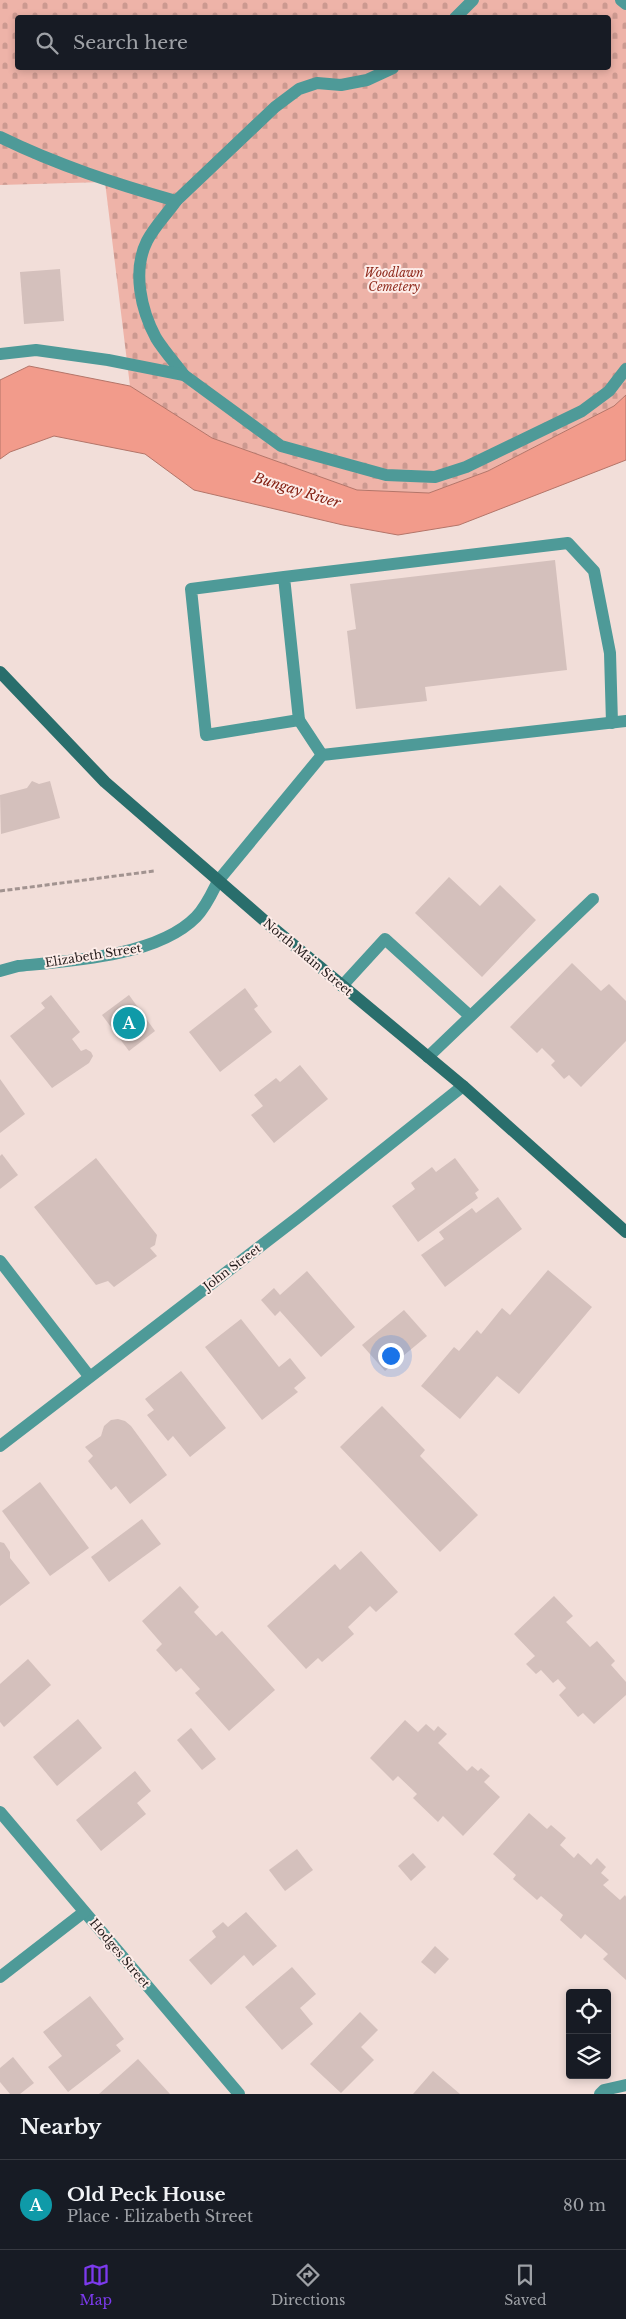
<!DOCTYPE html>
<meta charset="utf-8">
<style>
:root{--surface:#171b24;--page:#20242c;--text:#f1f3f6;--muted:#9ea1a6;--line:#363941;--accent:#7c3aed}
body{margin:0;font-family:"Libre Baskerville",serif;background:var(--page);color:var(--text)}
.controls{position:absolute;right:15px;bottom:15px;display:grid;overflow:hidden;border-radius:5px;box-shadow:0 2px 8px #0003}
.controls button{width:45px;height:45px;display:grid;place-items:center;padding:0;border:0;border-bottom:1px solid var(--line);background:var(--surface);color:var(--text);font:25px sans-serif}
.you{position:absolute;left:390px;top:1355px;width:18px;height:18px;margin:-12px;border:4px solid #fff;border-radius:50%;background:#1a73e8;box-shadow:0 0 0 8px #1a73e833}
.badge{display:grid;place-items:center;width:32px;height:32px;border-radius:50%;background:var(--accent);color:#fff;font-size:16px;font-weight:700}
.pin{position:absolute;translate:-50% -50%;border:2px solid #fff;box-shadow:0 1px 5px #0006}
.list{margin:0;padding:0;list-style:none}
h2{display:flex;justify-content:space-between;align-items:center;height:65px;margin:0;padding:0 20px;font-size:21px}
h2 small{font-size:16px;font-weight:400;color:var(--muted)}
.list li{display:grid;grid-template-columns:32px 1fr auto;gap:15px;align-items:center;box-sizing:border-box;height:90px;padding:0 20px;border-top:1px solid var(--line)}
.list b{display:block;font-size:19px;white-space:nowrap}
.list p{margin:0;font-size:16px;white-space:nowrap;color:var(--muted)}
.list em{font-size:16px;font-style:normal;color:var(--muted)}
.icon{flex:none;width:28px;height:28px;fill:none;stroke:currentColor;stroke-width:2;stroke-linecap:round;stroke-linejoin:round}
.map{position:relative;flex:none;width:626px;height:2094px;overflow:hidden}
.search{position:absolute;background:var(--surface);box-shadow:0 2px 8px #0003;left:15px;right:15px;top:15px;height:55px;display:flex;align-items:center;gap:12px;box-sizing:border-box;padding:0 18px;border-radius:5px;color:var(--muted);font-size:19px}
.sheet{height:155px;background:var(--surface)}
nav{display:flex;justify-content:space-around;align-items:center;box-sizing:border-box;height:70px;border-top:1px solid var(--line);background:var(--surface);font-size:14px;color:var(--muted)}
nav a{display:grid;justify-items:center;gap:2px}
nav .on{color:var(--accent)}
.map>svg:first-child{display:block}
.cemetery{fill:url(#cemetery-stones);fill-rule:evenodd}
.water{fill:#f29b8b;stroke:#b47569}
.building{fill:#d4c0bc}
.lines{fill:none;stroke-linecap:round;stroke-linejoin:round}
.path{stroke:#a29390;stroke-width:3;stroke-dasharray:5 2.5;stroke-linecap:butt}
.lane{stroke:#4e9a98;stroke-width:12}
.street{stroke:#4e9a98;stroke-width:12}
.secondary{stroke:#296e6c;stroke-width:12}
.labels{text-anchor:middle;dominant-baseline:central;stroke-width:4;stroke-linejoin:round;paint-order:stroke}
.park-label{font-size:12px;font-style:italic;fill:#902c1e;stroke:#fdece8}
.street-label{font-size:12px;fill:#241c1b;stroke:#fdece8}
.water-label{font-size:14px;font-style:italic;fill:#852114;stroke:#fdece8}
</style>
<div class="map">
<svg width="626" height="2094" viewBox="0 0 626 2094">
<defs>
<pattern id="cemetery-stones" width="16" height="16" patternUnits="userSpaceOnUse" patternTransform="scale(1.25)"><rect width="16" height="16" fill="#eeb3a8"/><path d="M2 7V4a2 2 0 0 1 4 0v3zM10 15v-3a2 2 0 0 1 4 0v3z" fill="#cc9990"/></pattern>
</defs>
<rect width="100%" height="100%" fill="#f2ded9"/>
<path class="cemetery" d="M 0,0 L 626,0 L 626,395 L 614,406 L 488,471 L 429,493 L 357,490 L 212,438 L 130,386 L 105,182 L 0,185 ZM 18,18 L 608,18 L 608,68 L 18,68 Z"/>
<path class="water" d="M 29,366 L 130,386 L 212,438 L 357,490 L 429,493 L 488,471 L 614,406 L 626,395 L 626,460 L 459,525 L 398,535 L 343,525 L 194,490 L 145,454 L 54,436 L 10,452 L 0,459 L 0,380 Z"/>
<g class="building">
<path d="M 60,269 L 64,321 L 24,324 L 20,272 Z"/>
<path d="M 555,560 L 567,670 L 425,687 L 427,701 L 356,709 L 347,631 L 356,629 L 350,584 Z"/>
<path d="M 32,781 L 39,784 L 50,781 L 60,818 L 1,834 L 0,795 L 27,788 Z"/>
<path d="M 449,877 L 480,906 L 500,885 L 536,920 L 482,977 L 415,913 Z"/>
<path d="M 572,963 L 601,991 L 609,984 L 626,1001 L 626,1041 L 581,1087 L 569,1075 L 564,1079 L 551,1065 L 555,1061 L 542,1048 L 537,1053 L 510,1027 Z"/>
<path d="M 245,988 L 258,1006 L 254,1009 L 272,1032 L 220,1072 L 189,1032 Z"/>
<path d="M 51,995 L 80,1032 L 72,1039 L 81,1051 L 86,1049 L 91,1052 L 93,1056 L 89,1063 L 52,1088 L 10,1036 L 45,1008 L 41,1003 Z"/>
<path d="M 129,995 L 155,1031 L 129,1051 L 102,1015 Z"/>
<path d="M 300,1065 L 328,1099 L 274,1143 L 251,1115 L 263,1106 L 254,1095 L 276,1078 L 280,1082 Z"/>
<path d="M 0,1079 L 25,1114 L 0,1133 Z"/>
<path d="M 2,1154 L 18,1175 L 0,1189 L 0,1156 Z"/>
<path d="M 96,1158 L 157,1235 L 155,1245 L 150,1248 L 157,1256 L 114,1287 L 108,1281 L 96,1285 L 34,1207 Z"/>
<path d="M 455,1158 L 479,1190 L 475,1193 L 478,1198 L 418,1242 L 392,1206 L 415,1189 L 411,1183 L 432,1167 L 436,1172 Z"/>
<path d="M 498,1197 L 522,1229 L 445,1287 L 421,1255 L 444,1239 L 439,1232 L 472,1208 L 476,1213 Z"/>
<path d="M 548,1270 L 592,1307 L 519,1394 L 497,1376 L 460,1419 L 421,1386 L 454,1347 L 459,1351 L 477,1330 L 481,1334 L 502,1308 L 510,1315 Z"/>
<path d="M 307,1271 L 355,1327 L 321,1357 L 280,1311 L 275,1316 L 261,1300 L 274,1288 L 280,1295 Z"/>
<path d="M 404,1310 L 427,1336 L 385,1371 L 362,1345 Z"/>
<path d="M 241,1319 L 279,1367 L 290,1358 L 306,1378 L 294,1388 L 298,1392 L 262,1420 L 205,1347 Z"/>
<path d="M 181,1371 L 226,1428 L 190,1457 L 173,1436 L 168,1441 L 147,1415 L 154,1410 L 145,1399 Z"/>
<path d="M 382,1406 L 425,1450 L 420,1456 L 478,1515 L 440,1552 L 340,1447 Z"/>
<path d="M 118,1419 L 125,1421 L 131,1426 L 167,1475 L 130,1504 L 116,1486 L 111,1490 L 88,1461 L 93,1456 L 85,1447 L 101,1436 L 104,1426 L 111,1420 Z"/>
<path d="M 40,1482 L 89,1548 L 50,1576 L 2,1511 Z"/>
<path d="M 142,1519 L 161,1544 L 109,1582 L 91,1557 Z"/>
<path d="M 0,1542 L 4,1543 L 10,1552 L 10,1558 L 30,1583 L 0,1606 Z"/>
<path d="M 361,1551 L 398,1592 L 376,1612 L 370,1606 L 348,1627 L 354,1634 L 322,1662 L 318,1658 L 306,1669 L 267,1626 L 335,1564 L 340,1570 Z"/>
<path d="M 180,1586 L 199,1607 L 194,1612 L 216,1636 L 222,1631 L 275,1690 L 229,1731 L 195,1693 L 200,1689 L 181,1668 L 176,1672 L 156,1650 L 162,1644 L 142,1621 Z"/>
<path d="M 554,1596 L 573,1616 L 566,1622 L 590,1647 L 597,1641 L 615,1661 L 611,1665 L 626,1682 L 626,1695 L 594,1724 L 583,1713 L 578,1717 L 559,1695 L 566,1688 L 558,1679 L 553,1683 L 541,1670 L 536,1674 L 526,1664 L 535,1656 L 514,1634 Z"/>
<path d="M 28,1659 L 51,1685 L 4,1727 L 0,1722 L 0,1684 Z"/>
<path d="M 78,1719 L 102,1748 L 57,1786 L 33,1757 Z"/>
<path d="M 405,1720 L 418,1732 L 426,1724 L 434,1731 L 438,1726 L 447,1734 L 438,1743 L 467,1771 L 472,1766 L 478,1771 L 481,1768 L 490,1776 L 484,1782 L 500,1797 L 463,1836 L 443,1816 L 438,1822 L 413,1798 L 417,1794 L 398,1776 L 393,1781 L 370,1758 Z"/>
<path d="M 191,1728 L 216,1759 L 202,1770 L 177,1740 Z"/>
<path d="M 135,1771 L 151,1791 L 137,1803 L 146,1814 L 101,1851 L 76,1820 Z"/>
<path d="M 529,1813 L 547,1829 L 551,1825 L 566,1838 L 560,1845 L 574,1858 L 578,1853 L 591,1865 L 597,1858 L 606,1867 L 601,1873 L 609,1880 L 603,1885 L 620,1900 L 625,1895 L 626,1897 L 626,1980 L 603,1959 L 608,1954 L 585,1934 L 581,1939 L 560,1920 L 563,1915 L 541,1896 L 537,1900 L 513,1879 L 516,1875 L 493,1854 Z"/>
<path d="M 297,1849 L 313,1870 L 285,1891 L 269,1870 Z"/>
<path d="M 413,1853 L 426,1867 L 411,1881 L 398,1866 Z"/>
<path d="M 246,1912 L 277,1946 L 253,1966 L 244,1955 L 211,1985 L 189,1960 L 216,1937 L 212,1931 L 223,1922 L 228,1927 Z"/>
<path d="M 435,1946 L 449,1959 L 435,1974 L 421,1962 Z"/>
<path d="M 292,1967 L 316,1994 L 300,2008 L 313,2024 L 282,2050 L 245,2007 Z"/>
<path d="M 90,1996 L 124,2039 L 116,2045 L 121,2051 L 68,2092 L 48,2067 L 62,2056 L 43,2032 Z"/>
<path d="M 360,2012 L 378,2030 L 361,2047 L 374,2060 L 341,2093 L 310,2064 Z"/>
<path d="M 13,2057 L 34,2083 L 20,2094 L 10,2094 L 0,2082 L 0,2068 Z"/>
<path d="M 138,2059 L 170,2094 L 99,2094 Z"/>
<path d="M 433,2071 L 460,2094 L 413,2094 Z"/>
</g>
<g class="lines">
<path class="path" d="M 0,891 L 154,871"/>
<g class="lane">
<path d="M 621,0 L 626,4"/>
<path d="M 455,18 L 473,0"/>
<path d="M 0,137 C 57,165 116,184 176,201 L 275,107 L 299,89 L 317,83 L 341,85 L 367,80 L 393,68"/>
<path d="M 176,201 C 167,214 154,227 147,241 C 132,271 141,310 156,338 C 164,351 175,363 184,375"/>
<path d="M 0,354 L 36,350 L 108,360 L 184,375 L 281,446 L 386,475 L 435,477 L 466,467 L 582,411 L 609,391 L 626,369"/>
<path d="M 284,577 L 191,589 L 206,735 L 299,720 L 284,577 L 568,543 L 594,571 L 610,653 L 612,723"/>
<path d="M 299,720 L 322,755"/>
<path d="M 218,881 L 322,755 L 626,721"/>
<path d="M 342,986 L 385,939 L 470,1016"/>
<path d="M 428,1057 L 593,899"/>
<path d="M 0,1261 L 89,1376"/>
<path d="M 600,2094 L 604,2090 L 626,2085"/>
</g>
<g class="street">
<path d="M 0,971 L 18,966 C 71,961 158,956 196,917 C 206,907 212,893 218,881"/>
<path d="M 0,1446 L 301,1215 L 463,1086"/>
<path d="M 0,1812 L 239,2094"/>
<path d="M 0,1977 L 84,1912"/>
</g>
<path class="secondary" d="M 0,672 L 105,782 L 266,922 L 463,1086 L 626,1232"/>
</g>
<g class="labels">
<g class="park-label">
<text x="394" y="272">Woodlawn<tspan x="394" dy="14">Cemetery</tspan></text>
</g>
<g class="street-label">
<text transform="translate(93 955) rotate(-9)">Elizabeth Street</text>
<text transform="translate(308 957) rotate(40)">North Main Street</text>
<text transform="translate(232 1267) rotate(-37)">John Street</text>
<text transform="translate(120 1953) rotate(50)">Hodges Street</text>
</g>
<g class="water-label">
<text transform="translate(297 490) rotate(17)">Bungay River</text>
</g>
</g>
</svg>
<div class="controls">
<button><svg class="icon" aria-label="locate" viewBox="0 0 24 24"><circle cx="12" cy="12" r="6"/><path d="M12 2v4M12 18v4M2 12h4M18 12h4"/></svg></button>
<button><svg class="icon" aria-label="layers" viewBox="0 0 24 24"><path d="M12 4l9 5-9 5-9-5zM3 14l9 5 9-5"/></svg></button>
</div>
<div class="you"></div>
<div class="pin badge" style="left:129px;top:1023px;background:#0f9aa8">A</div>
<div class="search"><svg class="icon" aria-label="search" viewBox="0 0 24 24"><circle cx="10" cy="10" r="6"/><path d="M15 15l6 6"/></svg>Search here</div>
</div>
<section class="sheet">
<h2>Nearby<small></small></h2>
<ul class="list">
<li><span class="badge" style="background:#0f9aa8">A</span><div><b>Old Peck House</b><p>Place · Elizabeth Street</p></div><em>80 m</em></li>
</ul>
</section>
<nav>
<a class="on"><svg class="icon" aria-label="map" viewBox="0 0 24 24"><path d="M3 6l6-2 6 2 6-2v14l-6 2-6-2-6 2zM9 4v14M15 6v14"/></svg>Map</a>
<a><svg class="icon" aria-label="directions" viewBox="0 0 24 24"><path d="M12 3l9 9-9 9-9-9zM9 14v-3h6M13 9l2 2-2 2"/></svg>Directions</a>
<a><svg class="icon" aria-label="saved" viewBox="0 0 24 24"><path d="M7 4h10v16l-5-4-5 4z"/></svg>Saved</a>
</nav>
